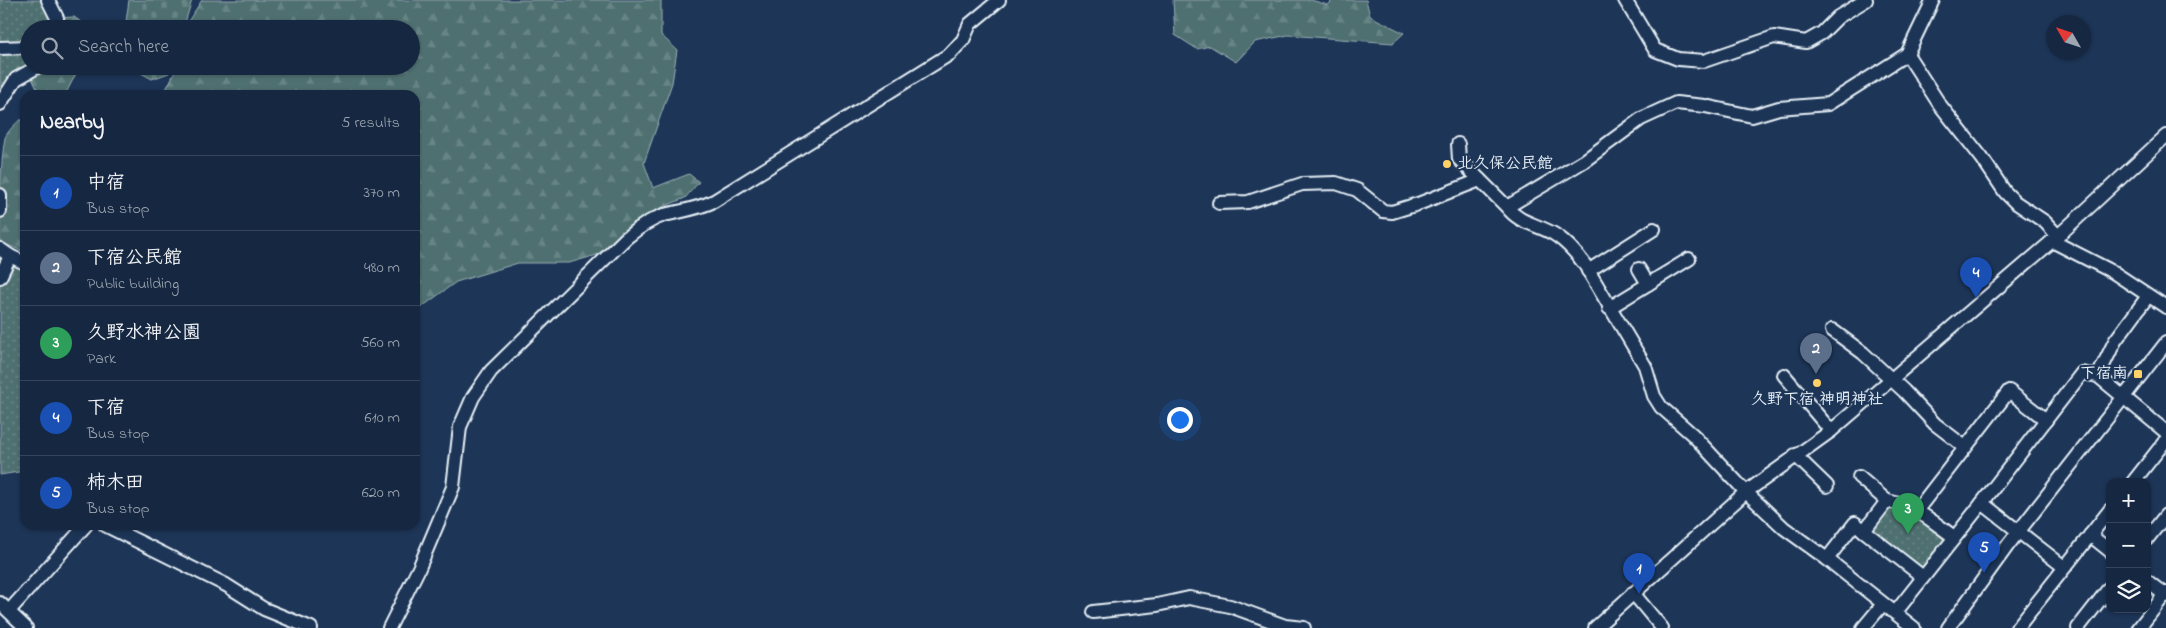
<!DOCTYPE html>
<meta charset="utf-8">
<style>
:root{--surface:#162841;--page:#1f3048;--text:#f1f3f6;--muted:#9ea6b1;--line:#35445a;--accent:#1a73e8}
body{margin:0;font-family:"Indie Flower","Klee One",sans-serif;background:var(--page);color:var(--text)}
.controls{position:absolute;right:15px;bottom:15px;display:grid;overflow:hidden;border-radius:10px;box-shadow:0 1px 4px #0004}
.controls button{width:45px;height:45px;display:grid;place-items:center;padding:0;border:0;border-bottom:1px solid var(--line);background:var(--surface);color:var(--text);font:25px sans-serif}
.compass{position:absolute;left:2046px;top:15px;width:45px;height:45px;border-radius:50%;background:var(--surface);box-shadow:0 1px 4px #0004;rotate:309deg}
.you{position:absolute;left:1179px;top:419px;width:18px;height:18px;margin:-12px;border:4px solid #fff;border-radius:50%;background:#1a73e8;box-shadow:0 0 0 8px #1a73e833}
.badge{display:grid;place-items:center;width:32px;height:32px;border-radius:50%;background:var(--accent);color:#fff;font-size:16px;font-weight:700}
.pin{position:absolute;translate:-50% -41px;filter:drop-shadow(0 1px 2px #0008)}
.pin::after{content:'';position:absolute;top:26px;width:18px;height:15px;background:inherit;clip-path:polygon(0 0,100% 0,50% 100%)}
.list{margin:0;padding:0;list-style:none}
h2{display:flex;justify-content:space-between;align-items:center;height:65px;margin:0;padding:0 20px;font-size:21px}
h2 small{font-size:16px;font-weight:400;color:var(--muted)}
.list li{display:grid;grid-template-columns:32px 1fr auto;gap:15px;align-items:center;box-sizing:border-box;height:75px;padding:0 20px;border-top:1px solid var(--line)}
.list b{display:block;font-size:19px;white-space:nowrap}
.list p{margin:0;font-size:16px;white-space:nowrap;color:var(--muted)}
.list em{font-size:16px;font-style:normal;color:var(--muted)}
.icon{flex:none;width:28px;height:28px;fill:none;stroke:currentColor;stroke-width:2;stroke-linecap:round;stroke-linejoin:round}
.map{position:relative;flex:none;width:2166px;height:628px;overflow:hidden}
.search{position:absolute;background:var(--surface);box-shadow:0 1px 4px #0004;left:20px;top:20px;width:400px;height:55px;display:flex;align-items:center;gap:12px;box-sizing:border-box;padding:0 18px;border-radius:28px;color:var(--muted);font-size:19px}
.panel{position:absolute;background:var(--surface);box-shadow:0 1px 4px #0004;left:20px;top:90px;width:400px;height:440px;border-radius:15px}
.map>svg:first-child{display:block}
.forest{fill:url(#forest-firs);stroke:#9cb0b4}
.cemetery{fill:url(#cemetery-stones);stroke:#9cb0b4}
.park{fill:url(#park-dots);stroke:#9cb0b4}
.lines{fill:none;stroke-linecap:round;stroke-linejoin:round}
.minor-casing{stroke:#e8f1f8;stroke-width:16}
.minor{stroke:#1d3557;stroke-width:12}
.poi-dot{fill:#ffd166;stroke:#1d3557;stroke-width:2}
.labels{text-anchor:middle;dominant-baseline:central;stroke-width:4;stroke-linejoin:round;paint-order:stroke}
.poi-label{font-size:16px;font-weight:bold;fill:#e8f1f8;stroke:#1d3557;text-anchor:start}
</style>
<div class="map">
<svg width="2166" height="628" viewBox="0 0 2166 628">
<defs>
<pattern id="forest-firs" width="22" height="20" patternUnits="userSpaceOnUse" patternTransform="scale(1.25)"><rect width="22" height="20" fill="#4f7071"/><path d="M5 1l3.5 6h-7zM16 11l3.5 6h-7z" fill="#688586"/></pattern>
<pattern id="cemetery-stones" width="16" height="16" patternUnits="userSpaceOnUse" patternTransform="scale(1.25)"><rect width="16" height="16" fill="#4f7071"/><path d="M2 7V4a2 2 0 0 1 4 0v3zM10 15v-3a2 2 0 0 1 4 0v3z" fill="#688586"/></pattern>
<pattern id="park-dots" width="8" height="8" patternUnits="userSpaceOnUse" patternTransform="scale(1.25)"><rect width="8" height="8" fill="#4f7071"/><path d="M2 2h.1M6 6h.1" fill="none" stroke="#688586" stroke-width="1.8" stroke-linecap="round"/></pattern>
</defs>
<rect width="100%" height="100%" fill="#1d3557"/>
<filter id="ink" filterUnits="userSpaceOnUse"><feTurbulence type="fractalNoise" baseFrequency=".02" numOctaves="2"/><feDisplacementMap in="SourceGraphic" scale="10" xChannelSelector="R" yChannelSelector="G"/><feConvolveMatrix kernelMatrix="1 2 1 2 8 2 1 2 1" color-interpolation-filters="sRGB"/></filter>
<g filter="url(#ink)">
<g class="forest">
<path d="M 202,0 L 661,0 L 661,35 L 677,50 L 672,83 L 644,163 L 653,188 L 689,174 L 699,182 L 685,198 L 658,209 L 626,230 L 597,255 L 569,263 L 518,263 L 456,282 L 415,312 L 415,95 L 163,95 L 178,66 L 411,66 L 411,29 L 187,29 L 189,20 Z"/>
<path d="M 1173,0 L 1311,0 L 1328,5 L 1333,0 L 1366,0 L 1370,16 L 1404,33 L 1393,43 L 1288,35 L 1255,42 L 1236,62 L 1210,46 L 1197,49 L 1175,35 Z"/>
<path d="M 74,17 L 91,29 L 32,29 L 55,18 Z"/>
<path d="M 24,62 L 29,66 L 80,66 L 65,95 L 40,95 Z"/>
<path d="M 20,120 L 25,120 L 25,252 L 0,242 C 0,214 0,164 5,138 C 8,131 14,125 20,120 Z"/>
</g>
<g class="cemetery">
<path d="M 129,0 L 192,0 L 183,29 L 125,29 Z"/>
<path d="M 128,66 L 171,66 L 169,73 L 152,79 Z"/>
</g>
<g class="park">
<path d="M 0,0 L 43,0 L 58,29 L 29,29 L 29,66 L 0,109 Z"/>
<path d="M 0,249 C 8,254 17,250 25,255 L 25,471 L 0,475 Z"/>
<path d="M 1893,501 L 1948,538 L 1922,572 L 1869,529 Z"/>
</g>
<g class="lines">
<g class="minor-casing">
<g id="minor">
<path d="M 48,0 L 57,18 L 56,29"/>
<path d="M 1625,0 L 1655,50 L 1678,59 L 1704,61 L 1774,37 L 1806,42 L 1822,33 L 1838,17 L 1866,0"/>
<path d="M 0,48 L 29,47"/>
<path d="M 1907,54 L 1940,105 L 1982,158 L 2005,192 L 2015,202 L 2045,222 L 2058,236"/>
<path d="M 0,104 L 16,79 L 39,66"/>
<path d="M 1458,144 L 1459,159 L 1507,207"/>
<path d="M 0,195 L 0,211"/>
<path d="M 1219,203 L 1248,202 L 1302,184 L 1336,183 L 1357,190 L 1383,211 L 1392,212 L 1418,204 L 1480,180"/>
<path d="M 2052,241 L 2113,272 L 2166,307"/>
<path d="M 0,249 L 10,256 L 0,277"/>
<path d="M 10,256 L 25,263"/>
<path d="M 1639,269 L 1648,284"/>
<path d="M 1588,271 L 1654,229"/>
<path d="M 1609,308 L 1689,259"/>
<path d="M 1832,330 L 1863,353 L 1904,391 L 1935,424 L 1965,447"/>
<path d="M 1784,375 L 1831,431"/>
<path d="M 2098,376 L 2115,341 L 2148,296"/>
<path d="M 1795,455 L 1827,486"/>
<path d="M 1859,477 L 1887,501"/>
<path d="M 2133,482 L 2166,440"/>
<path d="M 1917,510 L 2009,391 L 2046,420"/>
<path d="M 105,525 L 226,585 L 264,609 L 311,628"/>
<path d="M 1864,531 L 1923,577"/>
<path d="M 2090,535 L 2110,551"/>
<path d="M 2147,539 L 2166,515"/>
<path d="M 1827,559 L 1855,523 L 1864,531 L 1887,501 C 1918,507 1929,519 1954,537"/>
<path d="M 2064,567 L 1982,503 L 2082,373 L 2098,376 L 2166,432"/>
<path d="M 2147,581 L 2166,596"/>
<path d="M 1633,593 L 1662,628"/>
<path d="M 0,603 L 26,628"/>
<path d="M 9,611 L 86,525"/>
<path d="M 1093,612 L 1157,605 L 1189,598 L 1230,606 L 1285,626 L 1304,628"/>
<path d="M 1895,613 L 1982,503"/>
<path d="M 389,628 L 419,568 L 453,487 L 460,427 L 473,397 L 491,371 L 626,238 C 638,228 649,220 664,215 C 681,211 698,209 714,201 L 950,54 L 963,40 L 970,24 L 999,0"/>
<path d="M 1595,628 L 1746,492 L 1831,431 L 2058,236 L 2166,136"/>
<path d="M 1863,628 L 1883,604"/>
<path d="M 1914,628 L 1827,559 L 1784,528 L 1746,492 L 1693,435 L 1661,407 L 1654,396 L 1645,366 L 1585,265 C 1577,254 1569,244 1557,236 C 1540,224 1520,225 1507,207 L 1584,161 L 1641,119 L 1676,103 L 1705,106 L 1752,116 L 1779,108 L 1828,104 L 1907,54 L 1933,0"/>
<path d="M 1948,628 L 2008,545 L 2166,343"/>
<path d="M 2017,628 L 2110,510"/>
<path d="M 2078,628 L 2110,587"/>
<path d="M 2139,628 L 2166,593"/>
</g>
</g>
<use href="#minor" class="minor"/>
</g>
</g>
<g class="poi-dot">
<circle cx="1447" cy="164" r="5"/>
<rect x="2133" y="369" width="10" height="10" rx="2.5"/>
<circle cx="1817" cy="383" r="5"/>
</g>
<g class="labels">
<g class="poi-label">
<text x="1457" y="164">北久保公民館</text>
<text x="2128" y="374" text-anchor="end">下宿南</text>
<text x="1817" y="400" text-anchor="middle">久野下宿 神明神社</text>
</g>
</g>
</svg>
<div class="controls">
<button>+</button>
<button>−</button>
<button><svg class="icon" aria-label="layers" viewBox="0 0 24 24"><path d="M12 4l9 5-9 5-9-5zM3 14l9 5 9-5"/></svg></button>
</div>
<svg class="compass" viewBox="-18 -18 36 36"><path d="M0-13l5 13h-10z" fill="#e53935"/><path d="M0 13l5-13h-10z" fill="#9ea6b1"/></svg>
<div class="you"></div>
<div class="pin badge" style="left:1639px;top:594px;background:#1a4fb4">1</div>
<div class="pin badge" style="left:1816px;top:374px;background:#5c6f8a">2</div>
<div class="pin badge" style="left:1908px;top:534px;background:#2e9e5b">3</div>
<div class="pin badge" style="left:1976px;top:298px;background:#1a4fb4">4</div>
<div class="pin badge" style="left:1984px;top:573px;background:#1a4fb4">5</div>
<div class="search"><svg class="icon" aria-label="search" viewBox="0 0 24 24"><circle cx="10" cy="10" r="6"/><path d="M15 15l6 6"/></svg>Search here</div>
<section class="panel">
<h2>Nearby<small>5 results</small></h2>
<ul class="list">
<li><span class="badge" style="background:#1a4fb4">1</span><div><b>中宿</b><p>Bus stop</p></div><em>370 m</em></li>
<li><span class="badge" style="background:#5c6f8a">2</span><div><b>下宿公民館</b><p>Public building</p></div><em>480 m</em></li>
<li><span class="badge" style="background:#2e9e5b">3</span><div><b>久野水神公園</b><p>Park</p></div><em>560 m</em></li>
<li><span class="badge" style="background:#1a4fb4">4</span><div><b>下宿</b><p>Bus stop</p></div><em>610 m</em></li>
<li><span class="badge" style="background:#1a4fb4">5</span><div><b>柿木田</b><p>Bus stop</p></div><em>620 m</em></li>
</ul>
</section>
</div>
